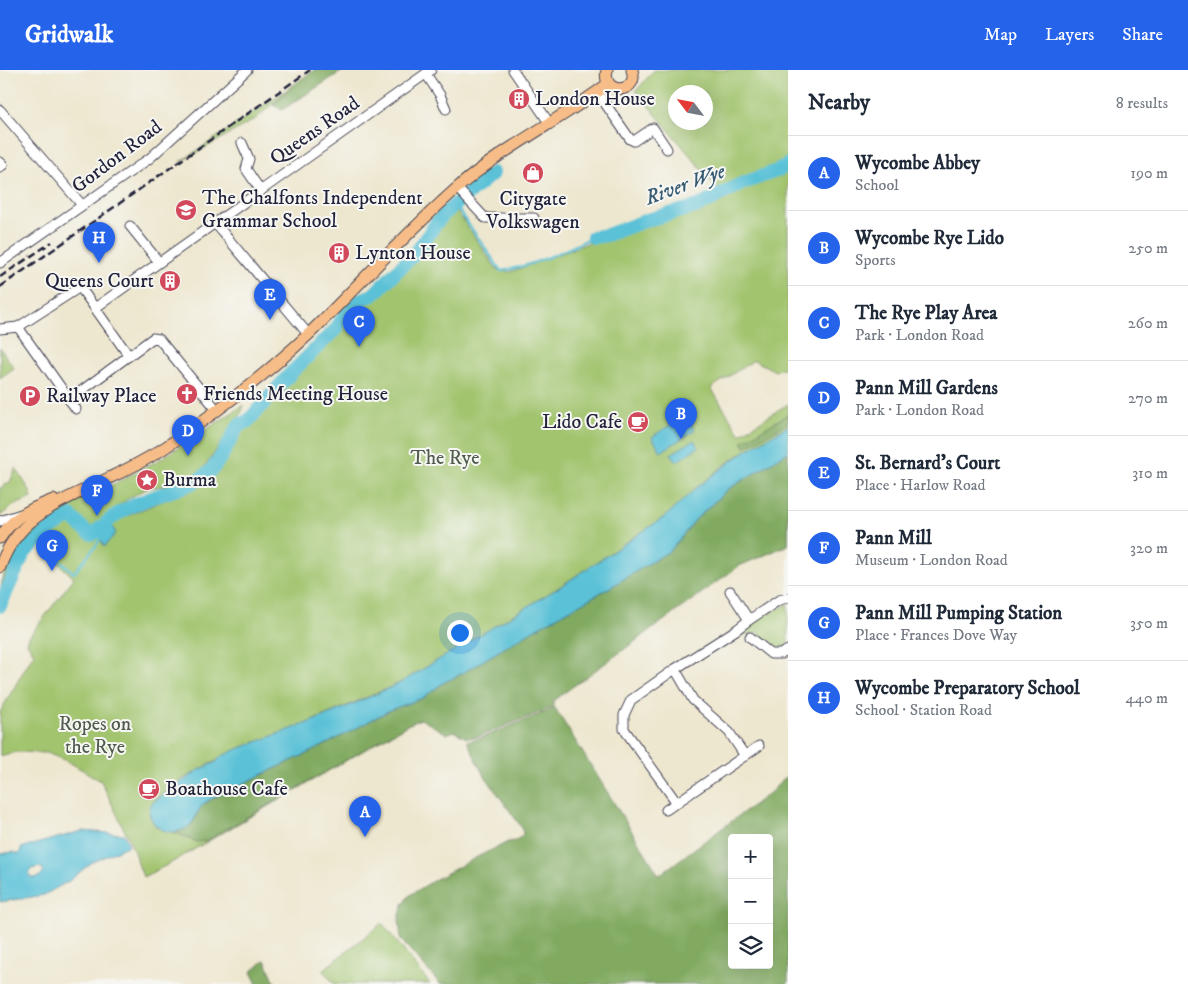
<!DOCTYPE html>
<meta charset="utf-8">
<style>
:root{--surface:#fff;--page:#f2f2f3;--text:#1f2937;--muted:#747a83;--line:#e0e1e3;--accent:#2563eb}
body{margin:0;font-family:"IM FELL DW Pica",serif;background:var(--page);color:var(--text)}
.controls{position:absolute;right:15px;bottom:15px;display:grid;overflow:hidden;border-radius:5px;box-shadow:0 5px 20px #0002}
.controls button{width:45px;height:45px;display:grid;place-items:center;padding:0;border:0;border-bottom:1px solid var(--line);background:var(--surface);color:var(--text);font:25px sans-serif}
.compass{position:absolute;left:668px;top:15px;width:45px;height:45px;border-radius:50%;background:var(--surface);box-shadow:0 5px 20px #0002;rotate:302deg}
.you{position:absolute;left:459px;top:562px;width:18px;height:18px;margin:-12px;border:4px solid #fff;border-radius:50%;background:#1a73e8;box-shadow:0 0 0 8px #1a73e833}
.badge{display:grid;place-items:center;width:32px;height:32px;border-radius:50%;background:var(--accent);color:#fff;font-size:16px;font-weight:700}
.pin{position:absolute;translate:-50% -41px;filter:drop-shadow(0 1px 2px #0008)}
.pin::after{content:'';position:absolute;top:26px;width:18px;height:15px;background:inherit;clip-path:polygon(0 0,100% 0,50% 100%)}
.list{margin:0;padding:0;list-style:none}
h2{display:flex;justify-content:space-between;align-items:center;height:65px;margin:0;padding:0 20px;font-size:21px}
h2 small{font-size:16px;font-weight:400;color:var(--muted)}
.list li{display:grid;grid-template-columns:32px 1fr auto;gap:15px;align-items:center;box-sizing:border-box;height:75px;padding:0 20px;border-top:1px solid var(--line)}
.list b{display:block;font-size:19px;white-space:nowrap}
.list p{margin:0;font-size:16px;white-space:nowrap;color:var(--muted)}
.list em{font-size:16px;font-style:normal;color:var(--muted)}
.icon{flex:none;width:28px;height:28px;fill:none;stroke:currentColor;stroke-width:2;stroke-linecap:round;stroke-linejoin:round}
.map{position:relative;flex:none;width:788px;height:914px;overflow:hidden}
header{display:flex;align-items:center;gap:30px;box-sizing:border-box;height:70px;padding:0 25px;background:var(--accent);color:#fff}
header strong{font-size:24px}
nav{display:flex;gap:28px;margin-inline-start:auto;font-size:18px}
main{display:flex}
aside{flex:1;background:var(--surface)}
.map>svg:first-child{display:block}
.green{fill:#a2c46e;stroke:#627354;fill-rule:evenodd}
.forest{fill:#81aa61;stroke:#52664e;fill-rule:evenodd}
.water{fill:#5ac1d7;stroke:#3e7289;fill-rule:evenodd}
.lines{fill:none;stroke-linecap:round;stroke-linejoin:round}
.stream{stroke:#5ac1d7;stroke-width:2.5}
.river{stroke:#5ac1d7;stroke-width:14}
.minor-casing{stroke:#414051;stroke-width:11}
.major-casing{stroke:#414051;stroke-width:13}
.minor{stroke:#fff;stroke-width:9}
.major{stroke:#f7bd88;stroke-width:11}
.rail{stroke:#22223b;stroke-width:2.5;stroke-dasharray:8 4;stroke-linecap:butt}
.labels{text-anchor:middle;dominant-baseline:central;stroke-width:4;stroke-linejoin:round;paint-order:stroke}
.poi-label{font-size:20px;fill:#22223b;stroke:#f6f6f2;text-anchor:start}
.street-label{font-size:20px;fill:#22223b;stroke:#f6f6f2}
.park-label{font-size:20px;fill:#4f5b4d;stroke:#f6f6f2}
.water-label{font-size:21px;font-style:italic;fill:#365a72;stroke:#f6f6f2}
</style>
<header>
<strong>Gridwalk</strong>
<nav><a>Map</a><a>Layers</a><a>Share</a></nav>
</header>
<main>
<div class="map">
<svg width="788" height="914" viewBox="0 0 788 914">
<rect width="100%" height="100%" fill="#f6f6f2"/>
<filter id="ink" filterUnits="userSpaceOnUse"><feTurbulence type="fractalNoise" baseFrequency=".02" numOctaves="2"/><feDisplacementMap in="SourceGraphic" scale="10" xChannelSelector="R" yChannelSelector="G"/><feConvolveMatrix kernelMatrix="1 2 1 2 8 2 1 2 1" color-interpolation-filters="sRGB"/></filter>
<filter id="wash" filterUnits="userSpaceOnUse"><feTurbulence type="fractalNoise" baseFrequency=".0096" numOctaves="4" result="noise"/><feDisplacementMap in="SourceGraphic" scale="20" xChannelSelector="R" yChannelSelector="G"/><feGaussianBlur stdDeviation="1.12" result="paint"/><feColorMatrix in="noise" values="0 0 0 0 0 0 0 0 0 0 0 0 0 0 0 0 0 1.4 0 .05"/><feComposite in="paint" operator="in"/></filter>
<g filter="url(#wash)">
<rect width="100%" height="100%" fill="#eee7cf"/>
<g class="green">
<path d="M 654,0 L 788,0 L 788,89 L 778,95 L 754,103 L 719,120 L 636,21 ZM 706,22 L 706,52 L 676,52 L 676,22 Z"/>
<path d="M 292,16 L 257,48 L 179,93 Z"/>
<path d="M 788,99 L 788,296 L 775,301 L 754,290 L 711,318 L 740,364 L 788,334 L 788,356 L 745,381 L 723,396 L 666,446 L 558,518 L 400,613 L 305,654 L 240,678 L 183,709 L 153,732 L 150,738 L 149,744 L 156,757 L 172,762 L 180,761 L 315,680 L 390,640 L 703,442 L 727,420 L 788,382 L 788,475 L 739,496 L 407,655 L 171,793 L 143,807 L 131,774 L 101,711 L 69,692 L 47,683 L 15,682 L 0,686 L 0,642 L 34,583 L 27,573 L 29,567 L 74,508 L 47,482 L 52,471 L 50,463 L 56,457 L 49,446 L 96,421 L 105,419 L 162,388 L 244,335 C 241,348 232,358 224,369 C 216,380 207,397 195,405 C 181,414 166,415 150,418 C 140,420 122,433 114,439 L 120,448 L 122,448 L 186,421 L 199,412 L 210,403 L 224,385 L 232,370 L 286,310 L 344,249 L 398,203 L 423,175 L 431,162 L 456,140 L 496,198 L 500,201 L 510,202 L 596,170 L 598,172 L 618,166 L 624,161 L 707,135 L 736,120 L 758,113 Z"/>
<path d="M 0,278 L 14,298 L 0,308 Z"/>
<path d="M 16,398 L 30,421 L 32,428 L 13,436 L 0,446 L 0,418 L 10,412 Z"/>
<path d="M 788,534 L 788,575 L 777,581 L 773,581 L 759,569 L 761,565 L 756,562 L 753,564 L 745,564 L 742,567 L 738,563 L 762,546 Z"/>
<path d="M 382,853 L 430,914 L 334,914 L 323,900 Z"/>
</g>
<g class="forest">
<path d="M 314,0 L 344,0 L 282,40 L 273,35 L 292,16 Z"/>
<path d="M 788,344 L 788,353 L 745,377 L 742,372 Z"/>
<path d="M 788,382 L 788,475 L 739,496 L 553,631 L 553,637 L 477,667 L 466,668 L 454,661 L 447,664 L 421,649 L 407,655 L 206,771 L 197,772 L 173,762 L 180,761 L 192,754 L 201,736 L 217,726 L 323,676 L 390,640 L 423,628 L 443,613 L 461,604 L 537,558 L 609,518 L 671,480 L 696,449 L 727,420 Z"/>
<path d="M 35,456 L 38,461 L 24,476 L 9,500 L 0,531 C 0,497 16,482 35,456 Z"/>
<path d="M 555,638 L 659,805 L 771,722 L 788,704 L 788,914 L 440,914 L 401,870 L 399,849 L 403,834 L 410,825 L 436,809 L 477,787 L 508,772 L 515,771 L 523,765 L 522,758 L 482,702 L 467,671 L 478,669 ZM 732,768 L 769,768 L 769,895 L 732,895 Z"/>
<path d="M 265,890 L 276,914 L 257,914 L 251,902 Z"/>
</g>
<g class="water">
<path d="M 685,345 L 695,360 L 661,382 L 652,367 Z"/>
<path d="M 788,356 L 788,382 L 727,420 L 696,449 L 671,480 L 609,518 L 537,558 L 461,604 L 443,613 L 423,628 L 390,640 L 323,676 L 217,726 C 212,729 204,732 201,737 C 197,742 196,749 191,754 C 180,766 159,764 152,750 C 148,743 149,738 153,732 L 199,700 L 216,692 L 222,686 L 240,678 L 305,654 L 358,632 L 400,613 L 428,596 L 558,518 L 666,446 L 696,418 L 745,381 Z"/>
<path d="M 694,370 L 698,377 L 676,392 L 671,384 Z"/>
<path d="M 109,451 L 116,463 L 104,477 L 99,465 L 93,462 L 93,459 L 96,455 Z"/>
<path d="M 82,761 L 124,764 L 129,775 L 91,793 L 69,811 L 44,825 L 0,832 L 0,784 L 13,782 L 18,784 L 20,783 L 21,778 ZM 39,797 L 44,800 C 43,806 37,808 32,808 L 29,803 L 31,799 Z"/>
</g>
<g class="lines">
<g class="stream">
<path d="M 455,135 L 501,201 C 533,196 564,181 593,167"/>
<path d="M 51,482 L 74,503 L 98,473 L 101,466"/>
</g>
<g class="river">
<path d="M 593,167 L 607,165 L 647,150 L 699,136 L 741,114 L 779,100 L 788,94"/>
<path d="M 0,536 L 24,483 L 48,461 L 70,446 C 77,451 84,462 92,464 C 102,458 109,449 119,443 C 129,437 140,432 151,428 C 171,420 198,415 213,398 C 224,385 230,369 239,355 L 248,351 L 290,304 L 336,259 L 346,243 L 362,229 L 373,225 L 418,180 L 437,152 L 445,143 L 493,103"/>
</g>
</g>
</g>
<g filter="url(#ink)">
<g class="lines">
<g class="minor-casing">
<g id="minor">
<path d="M 513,0 L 550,54"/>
<path d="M 426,4 L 440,25 L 446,39"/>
<path d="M 597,22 L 630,69 L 634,71 L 653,58 L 667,79"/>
<path d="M 0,40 L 82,135"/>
<path d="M 242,73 L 249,89 L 246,99 L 261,121"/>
<path d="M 0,92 L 3,95 L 0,97"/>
<path d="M 457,118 L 485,148 L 534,148"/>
<path d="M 215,153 L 308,264"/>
<path d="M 130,156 L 159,192"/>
<path d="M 0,193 L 150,88 L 247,0"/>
<path d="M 95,238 L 431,0"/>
<path d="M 18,257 L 80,217 L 129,286"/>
<path d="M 18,257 L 76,339"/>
<path d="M 0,259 L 18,257"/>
<path d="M 69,330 L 153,268 L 159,269 L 217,340"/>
<path d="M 0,451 L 21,444"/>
<path d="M 730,521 L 749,550"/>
<path d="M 750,567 L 771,584 L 781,584 L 788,580"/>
<path d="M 675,599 L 693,630 L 729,662 L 745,686"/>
<path d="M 677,733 L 624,659 L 624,645 L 631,630 L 675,599 L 736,560 L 749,550 L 779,530 L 788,528"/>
<path d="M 666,740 L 759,676"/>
</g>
</g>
<g class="major-casing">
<g id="major">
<path d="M 607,0 C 601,26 640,24 632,0"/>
<path d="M 0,468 C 14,446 30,439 53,430"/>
<path d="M 0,497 C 18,444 64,431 109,408 C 126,400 142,392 158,382 C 171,374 184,364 197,355 C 236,327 275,296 310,263 C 359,215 405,164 456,119 C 502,78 559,51 608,14"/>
</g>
</g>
<use href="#minor" class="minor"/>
<use href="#major" class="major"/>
<g class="rail">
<path d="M 0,207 L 52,172"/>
<path d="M 0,217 L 310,0"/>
</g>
</g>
</g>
<defs>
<g id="building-disc" transform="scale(1.125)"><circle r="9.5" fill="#d1495b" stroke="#f6f6f2"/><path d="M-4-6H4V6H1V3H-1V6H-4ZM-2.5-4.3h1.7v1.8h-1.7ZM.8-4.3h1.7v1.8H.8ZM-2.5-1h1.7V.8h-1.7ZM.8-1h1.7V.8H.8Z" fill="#fff"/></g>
<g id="shop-disc" transform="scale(1.125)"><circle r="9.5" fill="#d1495b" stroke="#f6f6f2"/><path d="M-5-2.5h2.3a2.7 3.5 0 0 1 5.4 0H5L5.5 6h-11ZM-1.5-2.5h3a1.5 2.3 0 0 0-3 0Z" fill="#fff"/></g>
<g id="school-disc" transform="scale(1.125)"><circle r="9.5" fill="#d1495b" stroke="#f6f6f2"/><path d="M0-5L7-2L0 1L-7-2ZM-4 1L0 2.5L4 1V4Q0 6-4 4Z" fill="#fff"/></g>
<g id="church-disc" transform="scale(1.125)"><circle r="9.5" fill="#d1495b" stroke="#f6f6f2"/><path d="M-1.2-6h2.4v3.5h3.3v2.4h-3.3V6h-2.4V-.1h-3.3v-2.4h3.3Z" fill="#fff"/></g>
<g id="parking-disc" transform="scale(1.125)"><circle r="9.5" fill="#d1495b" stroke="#f6f6f2"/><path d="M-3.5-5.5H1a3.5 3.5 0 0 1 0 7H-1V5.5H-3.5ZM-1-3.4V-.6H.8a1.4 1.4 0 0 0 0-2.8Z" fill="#fff"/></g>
<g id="cafe-disc" transform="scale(1.125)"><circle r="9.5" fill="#d1495b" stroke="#f6f6f2"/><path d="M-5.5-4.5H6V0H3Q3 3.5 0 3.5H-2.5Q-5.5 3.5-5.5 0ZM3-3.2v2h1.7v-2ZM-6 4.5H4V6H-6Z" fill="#fff"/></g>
<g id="sight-disc" transform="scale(1.125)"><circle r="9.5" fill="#d1495b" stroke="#f6f6f2"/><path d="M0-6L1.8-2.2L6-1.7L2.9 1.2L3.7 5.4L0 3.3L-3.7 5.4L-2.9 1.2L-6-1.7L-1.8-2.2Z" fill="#fff"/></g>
</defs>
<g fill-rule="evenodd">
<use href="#building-disc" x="519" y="29"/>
<use href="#shop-disc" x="533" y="103"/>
<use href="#school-disc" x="186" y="140"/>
<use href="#building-disc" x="339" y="183"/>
<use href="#building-disc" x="170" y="211"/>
<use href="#church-disc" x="187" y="324"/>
<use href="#parking-disc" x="30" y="326"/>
<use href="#cafe-disc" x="638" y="352"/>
<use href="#sight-disc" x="147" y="410"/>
<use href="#cafe-disc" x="149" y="719"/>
</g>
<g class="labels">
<g class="poi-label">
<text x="535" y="29">London House</text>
<text x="202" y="128">The Chalfonts Independent<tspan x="202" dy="23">Grammar School</tspan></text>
<text x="533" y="129" text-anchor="middle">Citygate<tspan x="533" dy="23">Volkswagen</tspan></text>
<text x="355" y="183">Lynton House</text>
<text x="154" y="211" text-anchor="end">Queens Court</text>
<text x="203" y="324">Friends Meeting House</text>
<text x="46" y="326">Railway Place</text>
<text x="622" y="352" text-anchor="end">Lido Cafe</text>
<text x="163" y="410">Burma</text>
<text x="165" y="719">Boathouse Cafe</text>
</g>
<g class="street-label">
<text transform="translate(315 61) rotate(-35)">Queens Road</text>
<text transform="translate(117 87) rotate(-37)">Gordon Road</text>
</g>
<g class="park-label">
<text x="445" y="388">The Rye</text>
<text x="95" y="654">Ropes on<tspan x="95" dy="23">the Rye</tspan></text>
</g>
<g class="water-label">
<text transform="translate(685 115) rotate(-20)">River Wye</text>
</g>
</g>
</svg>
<div class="controls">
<button>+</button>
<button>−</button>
<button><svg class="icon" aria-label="layers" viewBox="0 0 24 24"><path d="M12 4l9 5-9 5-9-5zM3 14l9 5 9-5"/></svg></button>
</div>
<svg class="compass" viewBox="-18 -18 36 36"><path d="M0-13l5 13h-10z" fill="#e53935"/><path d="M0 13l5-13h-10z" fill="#747a83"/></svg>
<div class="you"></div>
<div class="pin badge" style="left:365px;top:767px">A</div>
<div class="pin badge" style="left:681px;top:369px">B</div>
<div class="pin badge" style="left:359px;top:277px">C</div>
<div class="pin badge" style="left:188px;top:386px">D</div>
<div class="pin badge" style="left:270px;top:250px">E</div>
<div class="pin badge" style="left:97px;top:446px">F</div>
<div class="pin badge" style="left:52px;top:501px">G</div>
<div class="pin badge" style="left:99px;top:193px">H</div>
</div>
<aside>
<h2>Nearby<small>8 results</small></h2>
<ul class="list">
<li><span class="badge">A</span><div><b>Wycombe Abbey</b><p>School</p></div><em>190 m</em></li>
<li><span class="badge">B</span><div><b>Wycombe Rye Lido</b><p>Sports</p></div><em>250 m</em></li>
<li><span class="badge">C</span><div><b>The Rye Play Area</b><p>Park · London Road</p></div><em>260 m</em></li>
<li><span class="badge">D</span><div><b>Pann Mill Gardens</b><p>Park · London Road</p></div><em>270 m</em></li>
<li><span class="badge">E</span><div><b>St. Bernard's Court</b><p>Place · Harlow Road</p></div><em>310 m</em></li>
<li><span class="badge">F</span><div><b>Pann Mill</b><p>Museum · London Road</p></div><em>320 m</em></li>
<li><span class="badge">G</span><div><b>Pann Mill Pumping Station</b><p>Place · Frances Dove Way</p></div><em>350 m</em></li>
<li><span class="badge">H</span><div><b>Wycombe Preparatory School</b><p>School · Station Road</p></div><em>440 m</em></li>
</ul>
</aside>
</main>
